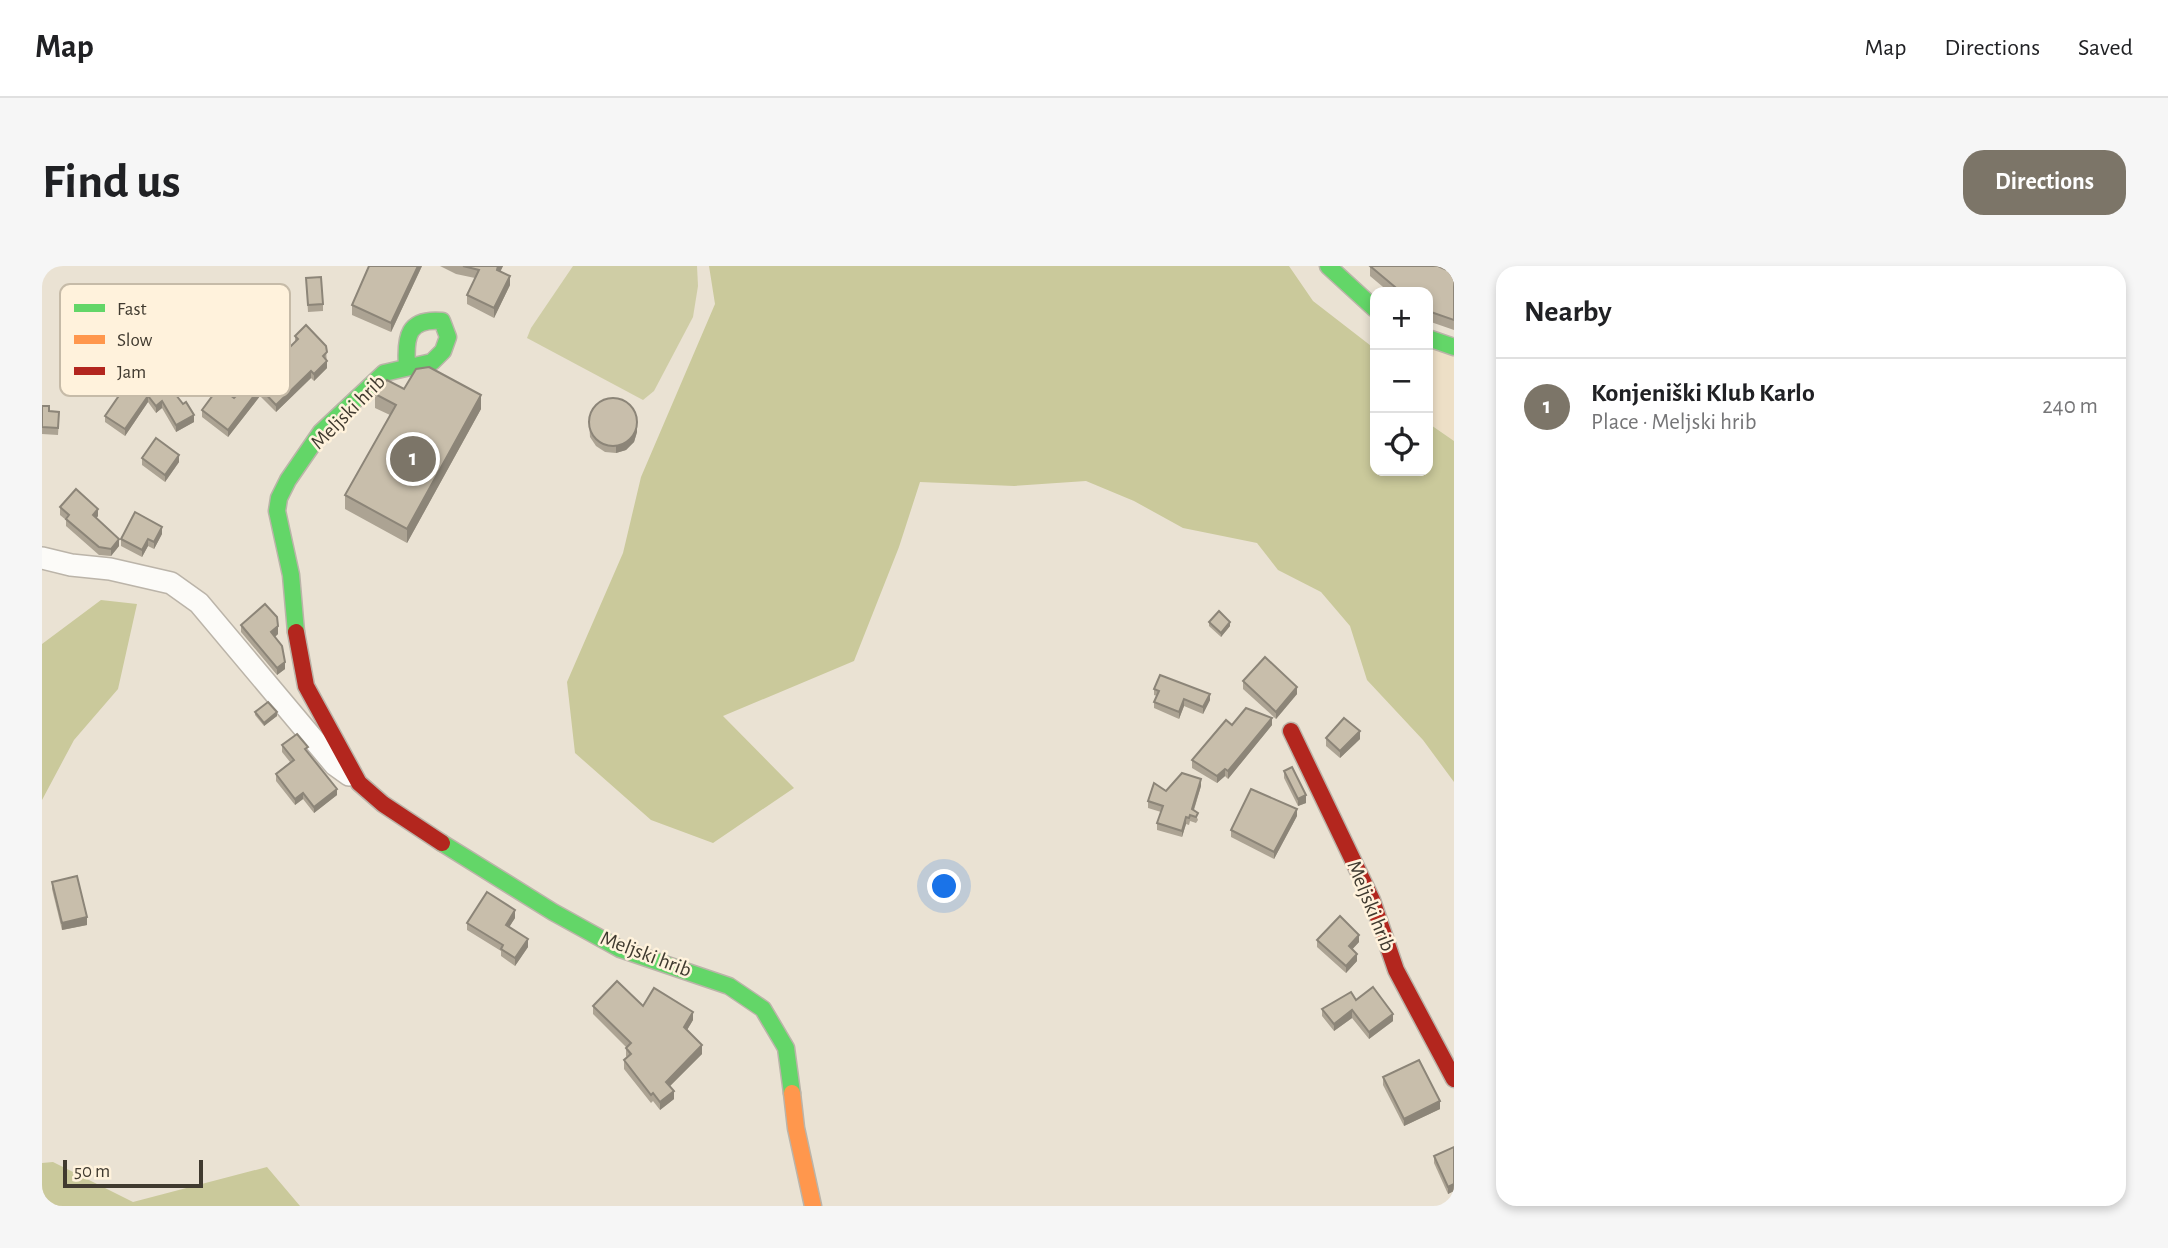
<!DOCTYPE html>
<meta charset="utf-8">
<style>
:root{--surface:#fff;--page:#f6f6f6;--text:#202124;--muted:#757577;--line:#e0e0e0;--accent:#7c7568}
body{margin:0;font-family:"Alegreya Sans",sans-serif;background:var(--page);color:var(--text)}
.controls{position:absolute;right:21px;top:21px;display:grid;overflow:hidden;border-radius:14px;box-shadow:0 4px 10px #0003}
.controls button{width:63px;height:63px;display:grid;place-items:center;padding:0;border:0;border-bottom:2px solid var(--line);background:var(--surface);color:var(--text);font:35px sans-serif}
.scale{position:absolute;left:21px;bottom:18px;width:140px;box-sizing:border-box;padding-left:7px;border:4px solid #403a2f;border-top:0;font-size:19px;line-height:24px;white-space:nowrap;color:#403a2f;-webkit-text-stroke:5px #fff2dc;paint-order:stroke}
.you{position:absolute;left:903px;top:621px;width:24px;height:24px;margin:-18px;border:5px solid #fff;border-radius:50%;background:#1a73e8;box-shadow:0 0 0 10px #1a73e833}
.badge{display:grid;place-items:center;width:46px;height:46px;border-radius:50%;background:var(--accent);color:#fff;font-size:23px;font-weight:700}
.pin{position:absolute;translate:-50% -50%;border:4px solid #fff;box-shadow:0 2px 7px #0006}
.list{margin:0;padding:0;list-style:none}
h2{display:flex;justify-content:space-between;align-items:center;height:91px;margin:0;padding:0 28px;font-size:30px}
h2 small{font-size:23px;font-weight:400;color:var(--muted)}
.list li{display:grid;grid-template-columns:46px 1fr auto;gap:21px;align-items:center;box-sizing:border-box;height:98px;padding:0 28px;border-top:2px solid var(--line)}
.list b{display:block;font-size:26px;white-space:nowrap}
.list p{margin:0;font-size:23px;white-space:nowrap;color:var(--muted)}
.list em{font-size:23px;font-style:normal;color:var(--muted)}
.icon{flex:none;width:38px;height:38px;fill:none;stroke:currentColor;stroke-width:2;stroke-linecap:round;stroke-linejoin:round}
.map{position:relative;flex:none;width:1412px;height:940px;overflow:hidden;border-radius:21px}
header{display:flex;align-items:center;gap:42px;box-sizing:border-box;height:98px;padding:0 35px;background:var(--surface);border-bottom:2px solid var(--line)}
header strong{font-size:33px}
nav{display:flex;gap:38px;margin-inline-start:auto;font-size:24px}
.intro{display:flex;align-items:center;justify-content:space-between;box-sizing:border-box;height:168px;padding:0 42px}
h1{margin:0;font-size:49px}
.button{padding:18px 32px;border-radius:21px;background:var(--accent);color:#fff;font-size:24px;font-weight:700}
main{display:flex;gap:42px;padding:0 42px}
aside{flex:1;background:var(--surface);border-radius:21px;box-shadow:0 4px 10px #0003}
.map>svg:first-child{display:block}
.built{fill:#eddfc6}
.green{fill:#cfcda5}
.forest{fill:#cac99b}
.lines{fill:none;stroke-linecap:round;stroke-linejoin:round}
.street-casing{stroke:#bbb4a9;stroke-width:24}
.fast-casing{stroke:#bbb4a9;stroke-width:19}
.slow-casing{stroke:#bbb4a9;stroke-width:19}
.jam-casing{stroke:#bbb4a9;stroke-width:19}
.street{stroke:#fcfbf8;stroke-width:21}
.fast{stroke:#63d668;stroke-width:16}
.slow{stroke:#ff974d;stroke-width:16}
.jam{stroke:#b3261e;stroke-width:16}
.wall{fill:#aca393}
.shaded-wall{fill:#8c8578}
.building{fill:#c8beab;stroke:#8c8578;stroke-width:2}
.labels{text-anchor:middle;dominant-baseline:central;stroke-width:5;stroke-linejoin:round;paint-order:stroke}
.street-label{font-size:21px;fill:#403a2f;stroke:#fff2dc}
.key{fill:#fff2dc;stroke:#c6bba8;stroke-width:2}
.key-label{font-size:19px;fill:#403a2f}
</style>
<header>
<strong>Map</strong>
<nav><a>Map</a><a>Directions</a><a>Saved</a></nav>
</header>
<div class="intro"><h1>Find us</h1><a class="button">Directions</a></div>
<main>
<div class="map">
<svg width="1412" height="940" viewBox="0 0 1412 940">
<rect width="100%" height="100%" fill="#eae2d3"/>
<path class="built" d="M 1386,79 L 1412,84 L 1412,175 L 1386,157 Z"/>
<path class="green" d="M 531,0 L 655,0 L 656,20 L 651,51 L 612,125 L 601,134 L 485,72 L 489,62 Z"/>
<g class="forest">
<path d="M 667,0 L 1247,0 L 1271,35 L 1333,83 L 1333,205 L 1386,205 L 1386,157 L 1412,175 L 1412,516 L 1381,474 L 1325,414 L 1308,360 L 1279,326 L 1236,304 L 1215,277 L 1141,262 L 1092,235 L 1044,215 L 972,220 L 878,216 L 857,281 L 812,395 L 681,450 L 752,522 L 671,577 L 609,554 L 533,487 L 525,416 L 581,287 L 599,211 L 673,38 Z"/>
<path d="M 59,334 L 95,338 L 76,423 L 32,474 L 0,534 L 0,378 Z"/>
<path d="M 11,896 L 91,936 L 225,901 L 258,940 L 0,940 L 0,897 Z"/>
</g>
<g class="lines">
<g class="street-casing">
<path id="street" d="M 0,292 L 29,299 L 68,303 L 129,317 L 157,337 L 293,499 L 307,509"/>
</g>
<g class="fast-casing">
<g id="fast">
<path d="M 1286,0 L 1333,43"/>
<path d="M 1386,72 L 1412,81"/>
<path d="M 254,366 L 249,309 L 235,245 L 237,232 L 246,214 L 279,166 L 342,107 L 390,96 L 401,85 L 406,71 L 400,55 C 366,52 363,70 365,100"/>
<path d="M 400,577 L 511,646 L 578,683 L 687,720 L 721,743 L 744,782 L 750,827"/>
</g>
</g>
<g class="slow-casing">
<path id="slow" d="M 750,827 L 754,862 L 771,940"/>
</g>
<g class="jam-casing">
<g id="jam">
<path d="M 254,366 L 264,420 L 317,517 L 341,538 L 400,577"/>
<path d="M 1249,465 L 1330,634 L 1354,704 L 1412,813"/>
</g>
</g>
<use href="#street" class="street"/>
<use href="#fast" class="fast"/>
<use href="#slow" class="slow"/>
<use href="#jam" class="jam"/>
</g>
<g class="wall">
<path d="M 327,0 L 380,0 L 349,66 L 310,49 L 310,39 Z"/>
<path d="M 398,0 L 461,0 L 458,5 L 468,19 L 452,52 L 425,38 L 425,29 L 433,12 L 414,8 Z"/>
<path d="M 1328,0 L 1412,7 L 1412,64 L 1386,55 L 1386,26 L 1347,26 L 1328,10 Z"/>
<path d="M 264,12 L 281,38 L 281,45 L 266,46 Z"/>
<path d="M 182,38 L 205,51 L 191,58 L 182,42 Z"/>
<path d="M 154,69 L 195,85 L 171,101 L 154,76 Z"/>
<path d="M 253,70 L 284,80 L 285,102 L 272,115 L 269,112 L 234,146 L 218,130 L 186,171 L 160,151 L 160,144 L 192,132 L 231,98 L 253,77 Z"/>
<path d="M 102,102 L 132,117 L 127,120 L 152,156 L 134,166 L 120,142 L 114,147 L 106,136 L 83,170 L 63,156 L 63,150 L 102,105 Z"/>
<path d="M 362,123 L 439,143 L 365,277 L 303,243 L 303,229 L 348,149 L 333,142 L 333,128 Z"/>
<path d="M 0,140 L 17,153 L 16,169 L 0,168 Z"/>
<path d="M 547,153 L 595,166 L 592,176 L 584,184 L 574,187 L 563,186 L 554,180 L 548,171 Z"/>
<path d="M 100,192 L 137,196 L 123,216 L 100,199 Z"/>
<path d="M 18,241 L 56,250 L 54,252 L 77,280 L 69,290 L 57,289 L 24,260 L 24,254 L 18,249 Z"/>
<path d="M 120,268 L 112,283 L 106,280 L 100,291 L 79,280 L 79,273 Z"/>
<path d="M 1167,356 L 1188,360 L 1179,371 L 1167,360 Z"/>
<path d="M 199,359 L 236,368 L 233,371 L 243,403 L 235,409 L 199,366 Z"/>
<path d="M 1201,415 L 1255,428 L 1234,453 L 1201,423 Z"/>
<path d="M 1112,423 L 1168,434 L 1161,448 L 1142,440 L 1137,453 L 1112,442 L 1112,436 L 1115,430 L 1112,429 Z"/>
<path d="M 213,446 L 235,450 L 222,460 L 213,449 Z"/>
<path d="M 1190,459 L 1230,459 L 1186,513 L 1183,510 L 1175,517 L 1150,502 L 1150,494 Z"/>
<path d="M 1284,472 L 1318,473 L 1298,492 L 1284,480 Z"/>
<path d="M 240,479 L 266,487 L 295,529 L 272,547 L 261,533 L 253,539 L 234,515 L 234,508 L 248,496 L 240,486 Z"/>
<path d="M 1242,505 L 1264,537 L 1256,540 L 1242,512 Z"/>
<path d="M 1159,520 L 1152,544 L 1156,554 L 1154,557 L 1148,555 L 1147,559 L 1144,558 L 1140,571 L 1115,564 L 1115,557 L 1119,546 L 1106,542 L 1106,535 L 1124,525 Z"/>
<path d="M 1255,550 L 1232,593 L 1189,571 L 1189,564 Z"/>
<path d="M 10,616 L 45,659 L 20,664 L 10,623 Z"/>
<path d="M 473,652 L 467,661 L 486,681 L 473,700 L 459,690 L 459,685 L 425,664 L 425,657 Z"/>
<path d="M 1275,674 L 1317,676 L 1310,683 L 1315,695 L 1304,707 L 1275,681 Z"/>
<path d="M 1314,734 L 1351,755 L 1327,773 L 1310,752 L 1292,765 L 1280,750 L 1280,743 Z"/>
<path d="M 551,740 L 601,740 L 651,754 L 645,764 L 660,788 L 628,820 L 632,833 L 618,844 L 611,835 L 609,837 L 582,803 L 582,794 L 585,792 L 584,790 L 584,781 L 551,748 Z"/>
<path d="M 1341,811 L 1398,843 L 1362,860 L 1341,819 Z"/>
<path d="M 1412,881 L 1412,925 L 1406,928 L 1392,897 L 1392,890 Z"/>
</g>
<g class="shaded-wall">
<path d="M 376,0 L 380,0 L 349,66 L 349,57 Z"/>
<path d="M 456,0 L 461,0 L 455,13 L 455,4 Z"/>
<path d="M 468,10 L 468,19 L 452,52 L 452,42 Z"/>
<path d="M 205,47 L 205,51 L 191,58 L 191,55 Z"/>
<path d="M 195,77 L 195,85 L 171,101 L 171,94 Z"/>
<path d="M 285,95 L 285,102 L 272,115 L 272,108 Z"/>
<path d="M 269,105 L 269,112 L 234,146 L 234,139 Z"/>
<path d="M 132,110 L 132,117 L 124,123 L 124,116 Z"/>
<path d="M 218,122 L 218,130 L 186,171 L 186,164 Z"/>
<path d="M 439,129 L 439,143 L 365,277 L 365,263 Z"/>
<path d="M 106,130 L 106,136 L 83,170 L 83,163 Z"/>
<path d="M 120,135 L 120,142 L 114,147 L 114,140 Z"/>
<path d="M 152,149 L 152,156 L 134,166 L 134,159 Z"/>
<path d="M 595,159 L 595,166 L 592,176 L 584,184 L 574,187 L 574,180 Z"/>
<path d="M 137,189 L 137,196 L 123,216 L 123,209 Z"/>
<path d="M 56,243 L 56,250 L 51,256 L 51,249 Z"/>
<path d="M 120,261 L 120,268 L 112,283 L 112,276 Z"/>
<path d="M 77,273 L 77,280 L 69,290 L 69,283 Z"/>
<path d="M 106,273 L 106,280 L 100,291 L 100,284 Z"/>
<path d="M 1188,356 L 1188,360 L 1179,371 L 1179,367 Z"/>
<path d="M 236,360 L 236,368 L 229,374 L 229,366 Z"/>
<path d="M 243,396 L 243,403 L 235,409 L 235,402 Z"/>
<path d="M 1255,421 L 1255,428 L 1234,453 L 1234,446 Z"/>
<path d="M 1168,428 L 1168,434 L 1161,448 L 1161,441 Z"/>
<path d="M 1142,433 L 1142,440 L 1137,453 L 1137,446 Z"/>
<path d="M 235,446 L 235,450 L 222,460 L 222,457 Z"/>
<path d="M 1230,452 L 1230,459 L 1186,513 L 1186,505 Z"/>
<path d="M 1318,465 L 1318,473 L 1298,492 L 1298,485 Z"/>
<path d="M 1183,503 L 1183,510 L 1175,517 L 1175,510 Z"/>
<path d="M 1159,513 L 1159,520 L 1150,549 L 1150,543 Z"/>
<path d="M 295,523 L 295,529 L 272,547 L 272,541 Z"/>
<path d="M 261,527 L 261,533 L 253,539 L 253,533 Z"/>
<path d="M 1264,529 L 1264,537 L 1256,540 L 1256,533 Z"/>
<path d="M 1255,543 L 1255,550 L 1232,593 L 1232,586 Z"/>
<path d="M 1144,551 L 1144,558 L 1140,571 L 1140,565 Z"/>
<path d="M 473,644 L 473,652 L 464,666 L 464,659 Z"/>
<path d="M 45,651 L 45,659 L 20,664 L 20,657 Z"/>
<path d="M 1317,669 L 1317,676 L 1307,687 L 1307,680 Z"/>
<path d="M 486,673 L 486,681 L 473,700 L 473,692 Z"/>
<path d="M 1315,688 L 1315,695 L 1304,707 L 1304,700 Z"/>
<path d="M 1310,744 L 1310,752 L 1292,765 L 1292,758 Z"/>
<path d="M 651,746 L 651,754 L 642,769 L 642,761 Z"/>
<path d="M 1351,748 L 1351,755 L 1327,773 L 1327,766 Z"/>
<path d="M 660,779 L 660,788 L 624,824 L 624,816 Z"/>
<path d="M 632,825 L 632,833 L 618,844 L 618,836 Z"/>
<path d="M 1398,835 L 1398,843 L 1362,860 L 1362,853 Z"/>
<path d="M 1412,918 L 1412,925 L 1406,928 L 1406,921 Z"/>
</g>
<g class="building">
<path d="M 327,0 L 376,0 L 349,57 L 310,39 Z"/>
<path d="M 421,0 L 456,0 L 455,4 L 468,10 L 452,42 L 425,29 L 437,4 Z"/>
<path d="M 1328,0 L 1396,0 L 1412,7 L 1412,54 L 1386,45 L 1386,26 L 1359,26 Z"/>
<path d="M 279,11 L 281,38 L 266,39 L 264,12 Z"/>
<path d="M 264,59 L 284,80 L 285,86 L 281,90 L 285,95 L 272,108 L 269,105 L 234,139 L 218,122 L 186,164 L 160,144 L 177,121 L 192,132 L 228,96 L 231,98 L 256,73 L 253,70 Z"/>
<path d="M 118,92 L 132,110 L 124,116 L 141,138 L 144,136 L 152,149 L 134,159 L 120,135 L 114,140 L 106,130 L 83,163 L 63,150 L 85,118 L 103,104 L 102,102 Z"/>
<path d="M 387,101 L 439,129 L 365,263 L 303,229 L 354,139 L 333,128 L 345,114 L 362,123 L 374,103 Z"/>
<circle cx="571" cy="156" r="24"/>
<path d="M 0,140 L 7,140 L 7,145 L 17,146 L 16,162 L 0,161 Z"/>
<path d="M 114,172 L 137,189 L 123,209 L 100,192 Z"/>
<path d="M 34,223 L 56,243 L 51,249 L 77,273 L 69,283 L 57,281 L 24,253 L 27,249 L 18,241 Z"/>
<path d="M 93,246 L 120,261 L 112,276 L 106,273 L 100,284 L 79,273 Z"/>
<path d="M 223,338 L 235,351 L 236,360 L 229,366 L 240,380 L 243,396 L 235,402 L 199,359 Z"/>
<path d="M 1177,345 L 1188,356 L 1179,367 L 1167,356 Z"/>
<path d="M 1223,391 L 1255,421 L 1234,446 L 1201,415 Z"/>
<path d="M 1118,409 L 1168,428 L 1161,441 L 1142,433 L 1137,446 L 1112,436 L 1117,425 L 1112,423 Z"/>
<path d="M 226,436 L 235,446 L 222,457 L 213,446 Z"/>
<path d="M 1204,442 L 1230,452 L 1186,505 L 1183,503 L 1175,510 L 1150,494 L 1184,454 L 1190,459 Z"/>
<path d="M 1302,452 L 1318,465 L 1298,485 L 1284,472 Z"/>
<path d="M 255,468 L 266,481 L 263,483 L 295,523 L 272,541 L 261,527 L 253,533 L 234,508 L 252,494 L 240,479 Z"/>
<path d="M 1250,501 L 1264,529 L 1256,533 L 1242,505 Z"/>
<path d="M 1140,507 L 1159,513 L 1150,543 L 1156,547 L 1154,551 L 1148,549 L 1147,552 L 1144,551 L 1140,565 L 1115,557 L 1121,540 L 1106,535 L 1112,517 L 1124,525 Z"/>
<path d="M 1209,523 L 1255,543 L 1232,586 L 1189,564 Z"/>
<path d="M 35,610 L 45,651 L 20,657 L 10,616 Z"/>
<path d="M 445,626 L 473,644 L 464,659 L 486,673 L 473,692 L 459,683 L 461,679 L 425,657 Z"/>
<path d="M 1298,650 L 1317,669 L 1307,680 L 1315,688 L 1304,700 L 1275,674 Z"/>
<path d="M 575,715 L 601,740 L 612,722 L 651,746 L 642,761 L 660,779 L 624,816 L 632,825 L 618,836 L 611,827 L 609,829 L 582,794 L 589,788 L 584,782 L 589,777 L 551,740 Z"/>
<path d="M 1331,721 L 1351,748 L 1327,766 L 1310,744 L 1292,758 L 1280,743 L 1309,726 L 1314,734 Z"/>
<path d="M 1377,794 L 1398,835 L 1362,853 L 1341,811 Z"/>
<path d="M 1412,881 L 1412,918 L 1406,921 L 1392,890 Z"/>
</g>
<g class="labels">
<g class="street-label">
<text transform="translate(306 146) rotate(-45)">Meljski hrib</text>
<text transform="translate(1329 640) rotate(68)">Meljski hrib</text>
<text transform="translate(604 688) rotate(21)">Meljski hrib</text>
</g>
</g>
<rect x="18" y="18" width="230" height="112" rx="10" class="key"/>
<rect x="32" y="38" width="31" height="8" fill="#63d668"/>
<rect x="32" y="69" width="31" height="9" fill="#ff974d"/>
<rect x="32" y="101" width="31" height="8" fill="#b3261e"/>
<g class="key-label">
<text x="75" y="49">Fast</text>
<text x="75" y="80">Slow</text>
<text x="75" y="112">Jam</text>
</g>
</svg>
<div class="controls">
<button>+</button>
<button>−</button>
<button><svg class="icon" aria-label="locate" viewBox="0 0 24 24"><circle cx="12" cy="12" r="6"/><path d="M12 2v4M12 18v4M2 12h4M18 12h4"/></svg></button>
</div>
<div class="scale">50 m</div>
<div class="you"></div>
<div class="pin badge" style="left:371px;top:193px">1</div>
</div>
<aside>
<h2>Nearby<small></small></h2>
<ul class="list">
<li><span class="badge">1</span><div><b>Konjeniški Klub Karlo</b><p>Place · Meljski hrib</p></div><em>240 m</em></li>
</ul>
</aside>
</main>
